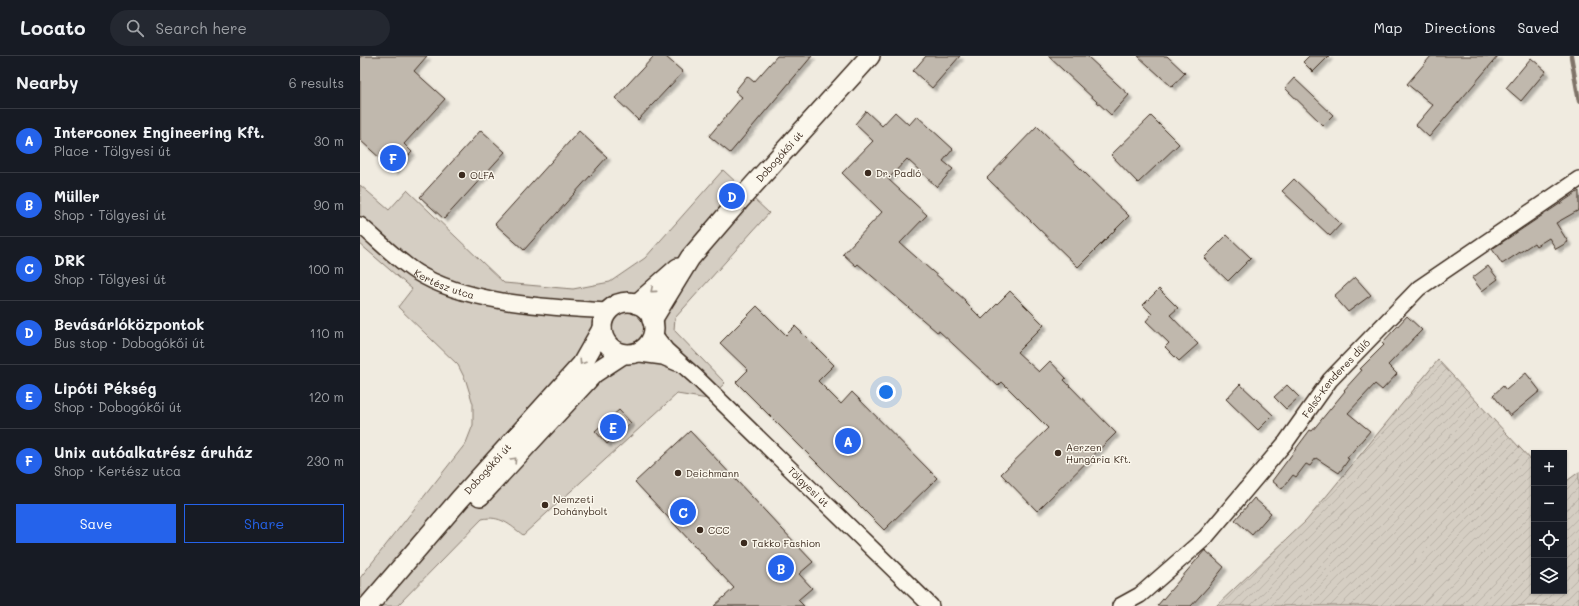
<!DOCTYPE html>
<meta charset="utf-8">
<style>
:root{--surface:#171b24;--page:#242831;--text:#f1f3f6;--muted:#9ea1a6;--line:#363941;--accent:#2563eb}
body{margin:0;font-family:Mali,sans-serif;background:var(--page);color:var(--text)}
.controls{position:absolute;right:12px;bottom:12px;display:grid;overflow:hidden;border-radius:0px;box-shadow:0 1px 3px #0004}
.controls button{width:36px;height:36px;display:grid;place-items:center;padding:0;border:0;border-bottom:1px solid var(--line);background:var(--surface);color:var(--text);font:20px sans-serif}
.you{position:absolute;left:526px;top:336px;width:14px;height:14px;margin:-10px;border:3px solid #fff;border-radius:50%;background:#1a73e8;box-shadow:0 0 0 6px #1a73e833}
.badge{display:grid;place-items:center;width:26px;height:26px;border-radius:50%;background:var(--accent);color:#fff;font-size:13px;font-weight:700}
.pin{position:absolute;translate:-50% -50%;border:2px solid #fff;box-shadow:0 1px 4px #0006}
.list{margin:0;padding:0;list-style:none}
h2{display:flex;justify-content:space-between;align-items:center;height:52px;margin:0;padding:0 16px;font-size:17px}
h2 small{font-size:13px;font-weight:400;color:var(--muted)}
.list li{display:grid;grid-template-columns:26px 1fr auto;gap:12px;align-items:center;box-sizing:border-box;height:64px;padding:0 16px;border-top:1px solid var(--line)}
.list b{display:block;font-size:15px;white-space:nowrap}
.list p{margin:0;font-size:13px;white-space:nowrap;color:var(--muted)}
.list em{font-size:13px;font-style:normal;color:var(--muted)}
.actions{display:flex;gap:8px;padding:12px 16px}
.actions a{flex:1;padding:9px 0;border:1px solid var(--accent);border-radius:0px;text-align:center;font-size:14px;color:var(--accent)}
.actions .main{background:var(--accent);color:#fff}
.icon{flex:none;width:22px;height:22px;fill:none;stroke:currentColor;stroke-width:2;stroke-linecap:round;stroke-linejoin:round}
.map{position:relative;flex:none;width:1219px;height:550px;overflow:hidden}
header{display:flex;align-items:center;gap:24px;box-sizing:border-box;height:56px;padding:0 20px;background:var(--surface);border-bottom:1px solid var(--line)}
header strong{font-size:19px}
nav{display:flex;gap:22px;margin-inline-start:auto;font-size:14px}
.search{width:280px;height:36px;background:var(--page);display:flex;align-items:center;gap:10px;box-sizing:border-box;padding:0 14px;border-radius:22px;color:var(--muted);font-size:15px}
main{display:flex}
aside{flex:1;background:var(--surface)}
.map>svg:first-child{display:block}
.grass{fill:#d5cec3;stroke:#887c70}
.garden{fill:url(#garden-furrows);stroke:#887c70}
.lines{fill:none;stroke-linecap:round;stroke-linejoin:round}
.stream{stroke:#7f7367;stroke-width:4.5}
.building{fill:#c0b8ad;stroke:#3b2a1e;filter:url(#shadow)}
.minor-casing{stroke:#3b2a1e;stroke-width:18}
.major-casing{stroke:#3b2a1e;stroke-width:22}
.minor{stroke:#fbf7ec;stroke-width:15}
.major{stroke:#fbf7ec;stroke-width:19}
.oneway{stroke:#9b9085}
.poi-dot{fill:#3b2a1e;stroke:#fbf7ec;stroke-width:1.5}
.labels{text-anchor:middle;dominant-baseline:central;stroke-width:3;stroke-linejoin:round;paint-order:stroke}
.street-label{font-size:10px;fill:#3b2a1e;stroke:#fbf7ec}
.poi-label{font-size:10px;fill:#3b2a1e;stroke:#fbf7ec;text-anchor:start}
</style>
<header>
<strong>Locato</strong>
<div class="search"><svg class="icon" aria-label="search" viewBox="0 0 24 24"><circle cx="10" cy="10" r="6"/><path d="M15 15l6 6"/></svg>Search here</div>
<nav><a>Map</a><a>Directions</a><a>Saved</a></nav>
</header>
<main>
<aside>
<h2>Nearby<small>6 results</small></h2>
<ul class="list">
<li><span class="badge">A</span><div><b>Interconex Engineering Kft.</b><p>Place · Tölgyesi út</p></div><em>30 m</em></li>
<li><span class="badge">B</span><div><b>Müller</b><p>Shop · Tölgyesi út</p></div><em>90 m</em></li>
<li><span class="badge">C</span><div><b>DRK</b><p>Shop · Tölgyesi út</p></div><em>100 m</em></li>
<li><span class="badge">D</span><div><b>Bevásárlóközpontok</b><p>Bus stop · Dobogókői út</p></div><em>110 m</em></li>
<li><span class="badge">E</span><div><b>Lipóti Pékség</b><p>Shop · Dobogókői út</p></div><em>120 m</em></li>
<li><span class="badge">F</span><div><b>Unix autóalkatrész áruház</b><p>Shop · Kertész utca</p></div><em>230 m</em></li>
</ul>
<div class="actions"><a class="main">Save</a><a>Share</a></div>
</aside>
<div class="map">
<svg width="1219" height="550" viewBox="0 0 1219 550">
<defs>
<pattern id="garden-furrows" width="10" height="10" patternUnits="userSpaceOnUse"><rect width="10" height="10" fill="#d5cec3"/><path d="M-1 1l2-2M0 10L10 0M9 11l2-2" fill="none" stroke="#b8b1a7"/></pattern>
<filter id="shadow"><feDropShadow dx="3.5" dy="3.5" stdDeviation="1" flood-color="#0004"/></filter>
</defs>
<rect width="100%" height="100%" fill="#f0ebe0"/>
<filter id="ink" filterUnits="userSpaceOnUse"><feTurbulence type="fractalNoise" baseFrequency=".025" numOctaves="2"/><feDisplacementMap in="SourceGraphic" scale="8" xChannelSelector="R" yChannelSelector="G"/><feConvolveMatrix kernelMatrix="1 2 1 2 8 2 1 2 1" color-interpolation-filters="sRGB"/></filter>
<g filter="url(#ink)">
<path class="grass" d="M 363,114 L 409,157 L 315,262 L 314,274 L 365,327 L 348,343 L 317,338 L 163,479 C 150,469 140,459 122,463 L 37,550 L 0,550 L 0,522 L 106,387 L 113,369 L 113,348 L 106,325 L 98,309 L 38,251 L 52,233 L 0,188 L 0,129 L 29,154 L 47,134 L 144,227 L 213,233 L 250,226 L 285,202 Z"/>
<path class="garden" d="M 1078,304 L 1174,407 L 1174,535 L 1204,535 L 1204,427 L 1219,416 L 1219,550 L 856,550 L 946,465 Z"/>
<g class="lines">
<path class="stream" d="M 1211,0 L 1219,45"/>
</g>
<g class="building">
<path d="M 0,0 L 67,0 L 54,15 L 85,43 L 44,88 L 52,96 L 34,115 L 0,84 Z"/>
<path d="M 294,0 L 305,0 L 323,16 L 278,64 L 255,42 Z"/>
<path d="M 417,0 L 452,0 L 370,97 L 349,80 L 382,41 L 375,35 L 387,20 L 394,26 Z"/>
<path d="M 566,0 L 600,0 L 572,32 L 553,15 Z"/>
<path d="M 688,0 L 727,0 L 769,39 L 751,59 Z"/>
<path d="M 778,0 L 807,0 L 825,17 L 812,31 Z"/>
<path d="M 949,0 L 969,0 L 953,16 L 943,6 Z"/>
<path d="M 1071,0 L 1138,0 L 1069,81 L 1056,69 L 1073,49 L 1047,28 Z"/>
<path d="M 1171,2 L 1186,15 L 1161,45 L 1146,32 Z"/>
<path d="M 934,22 L 973,59 L 963,69 L 925,32 Z"/>
<path d="M 506,55 L 522,70 L 535,56 L 549,69 L 557,60 L 593,93 L 583,105 L 593,113 L 577,131 L 547,103 L 528,123 L 567,159 L 540,187 L 605,244 L 604,245 L 622,263 L 650,235 L 684,269 L 657,296 L 679,316 L 690,305 L 706,322 L 704,324 L 756,377 L 677,455 L 641,418 L 688,372 L 642,326 L 638,330 L 579,275 L 577,276 L 498,208 L 496,210 L 483,198 L 522,156 L 482,117 L 513,85 L 495,68 Z"/>
<path d="M 791,60 L 819,88 L 778,127 L 751,99 Z"/>
<path d="M 677,70 L 769,160 L 718,211 L 627,122 Z"/>
<path d="M 121,74 L 145,96 L 84,163 L 60,141 Z"/>
<path d="M 219,75 L 247,101 L 164,194 L 135,168 Z"/>
<path d="M 934,123 L 981,168 L 970,180 L 922,135 Z"/>
<path d="M 1219,135 L 1219,154 L 1196,167 L 1208,186 L 1196,193 L 1189,182 L 1176,190 L 1174,187 L 1142,208 L 1132,193 Z"/>
<path d="M 867,179 L 891,202 L 868,225 L 844,202 Z"/>
<path d="M 1128,210 L 1138,223 L 1122,235 L 1112,222 Z"/>
<path d="M 995,221 L 1011,239 L 988,256 L 974,240 Z"/>
<path d="M 799,233 L 818,252 L 810,259 L 838,288 L 819,305 L 805,291 L 809,287 L 786,265 L 792,258 L 783,249 Z"/>
<path d="M 397,250 L 426,279 L 435,270 L 474,309 L 458,325 L 481,348 L 492,336 L 577,422 L 524,474 L 376,326 L 388,314 L 360,287 Z"/>
<path d="M 1047,260 L 1062,274 L 1028,309 L 1037,318 L 1022,334 L 1015,328 L 988,357 L 1010,375 L 987,402 L 989,403 L 979,417 L 956,402 L 950,410 L 946,408 L 936,421 L 933,419 L 922,433 L 912,425 L 950,374 L 952,375 L 985,335 L 984,334 L 1002,314 L 1000,313 L 1024,289 L 1022,287 Z"/>
<path d="M 1166,317 L 1180,335 L 1150,360 L 1133,339 L 1143,330 L 1146,334 Z"/>
<path d="M 880,328 L 913,359 L 898,374 L 866,343 Z"/>
<path d="M 927,329 L 939,341 L 926,353 L 914,341 Z"/>
<path d="M 259,354 L 271,367 L 247,388 L 235,375 Z"/>
<path d="M 330,375 L 453,506 L 439,518 L 452,532 L 438,544 L 444,550 L 354,550 L 374,532 L 275,426 Z"/>
<path d="M 894,442 L 911,457 L 892,479 L 875,464 Z"/>
<path d="M 845,494 L 864,511 L 849,530 L 831,550 L 797,550 Z"/>
</g>
<g class="lines">
<g class="minor-casing">
<g id="minor">
<path id="s1" d="M 0,169 C 18,184 36,203 56,216 C 107,248 189,251 248,255"/>
<path id="s2" d="M 293,277 L 306,294 L 336,321 L 571,550"/>
<path d="M 273,297 L 303,301 L 317,307"/>
<path id="s3" d="M 760,550 L 780,539 L 845,482 L 926,386 L 970,324 L 1059,232 L 1219,123"/>
</g>
</g>
<g class="major-casing">
<g id="major">
<circle cx="268" cy="272" r="26"/>
<path d="M 277,248 L 318,212"/>
<path id="s4" d="M 292,264 L 330,202 L 379,145 L 510,0"/>
<path d="M 120,440 L 234,317 L 263,298"/>
<path id="s5" d="M 8,550 L 100,443 L 206,326 L 222,308 L 242,273"/>
</g>
</g>
<use href="#minor" class="minor"/>
<use href="#major" class="major"/>
</g>
<defs><path id="oneway-chevron" d="M-2-3.5L2.5 0L-2 3.5" fill="none" stroke-width="1.6" stroke-linecap="round" stroke-linejoin="round"/></defs>
<g class="oneway">
<use href="#oneway-chevron" transform="translate(293 234) rotate(139)"/>
<use href="#oneway-chevron" transform="translate(222 306) rotate(124)"/>
<use href="#oneway-chevron" transform="translate(154 404) rotate(-47)"/>
</g>
</g>
<g class="poi-dot">
<circle cx="508" cy="117" r="4"/>
<circle cx="102" cy="119" r="4"/>
<circle cx="698" cy="397" r="4"/>
<circle cx="318" cy="417" r="4"/>
<circle cx="185" cy="449" r="4"/>
<circle cx="340" cy="474" r="4"/>
<circle cx="384" cy="487" r="4"/>
</g>
<g class="labels">
<g class="street-label">
<text stroke="none"><textPath href="#s4" startOffset="208">Dobogókői út</textPath></text>
<text stroke="none"><textPath href="#s1" startOffset="104">Kertész utca</textPath></text>
<text stroke="none"><textPath href="#s3" startOffset="316">Felső-Kenderes dűlő</textPath></text>
<text stroke="none"><textPath href="#s5" startOffset="182">Dobogókői út</textPath></text>
<text stroke="none"><textPath href="#s2" startOffset="219">Tölgyesi út</textPath></text>
</g>
<g class="poi-label">
<text x="516" y="117">Dr. Padló</text>
<text x="110" y="119">OLFA</text>
<text x="706" y="391">Aerzen<tspan x="706" dy="12">Hungária Kft.</tspan></text>
<text x="326" y="417">Deichmann</text>
<text x="193" y="443">Nemzeti<tspan x="193" dy="12">Dohánybolt</tspan></text>
<text x="348" y="474">CCC</text>
<text x="392" y="487">Takko Fashion</text>
</g>
</g>
</svg>
<div class="controls">
<button>+</button>
<button>−</button>
<button><svg class="icon" aria-label="locate" viewBox="0 0 24 24"><circle cx="12" cy="12" r="6"/><path d="M12 2v4M12 18v4M2 12h4M18 12h4"/></svg></button>
<button><svg class="icon" aria-label="layers" viewBox="0 0 24 24"><path d="M12 4l9 5-9 5-9-5zM3 14l9 5 9-5"/></svg></button>
</div>
<div class="you"></div>
<div class="pin badge" style="left:488px;top:385px">A</div>
<div class="pin badge" style="left:421px;top:512px">B</div>
<div class="pin badge" style="left:323px;top:456px">C</div>
<div class="pin badge" style="left:372px;top:140px">D</div>
<div class="pin badge" style="left:253px;top:371px">E</div>
<div class="pin badge" style="left:33px;top:102px">F</div>
</div>
</main>
